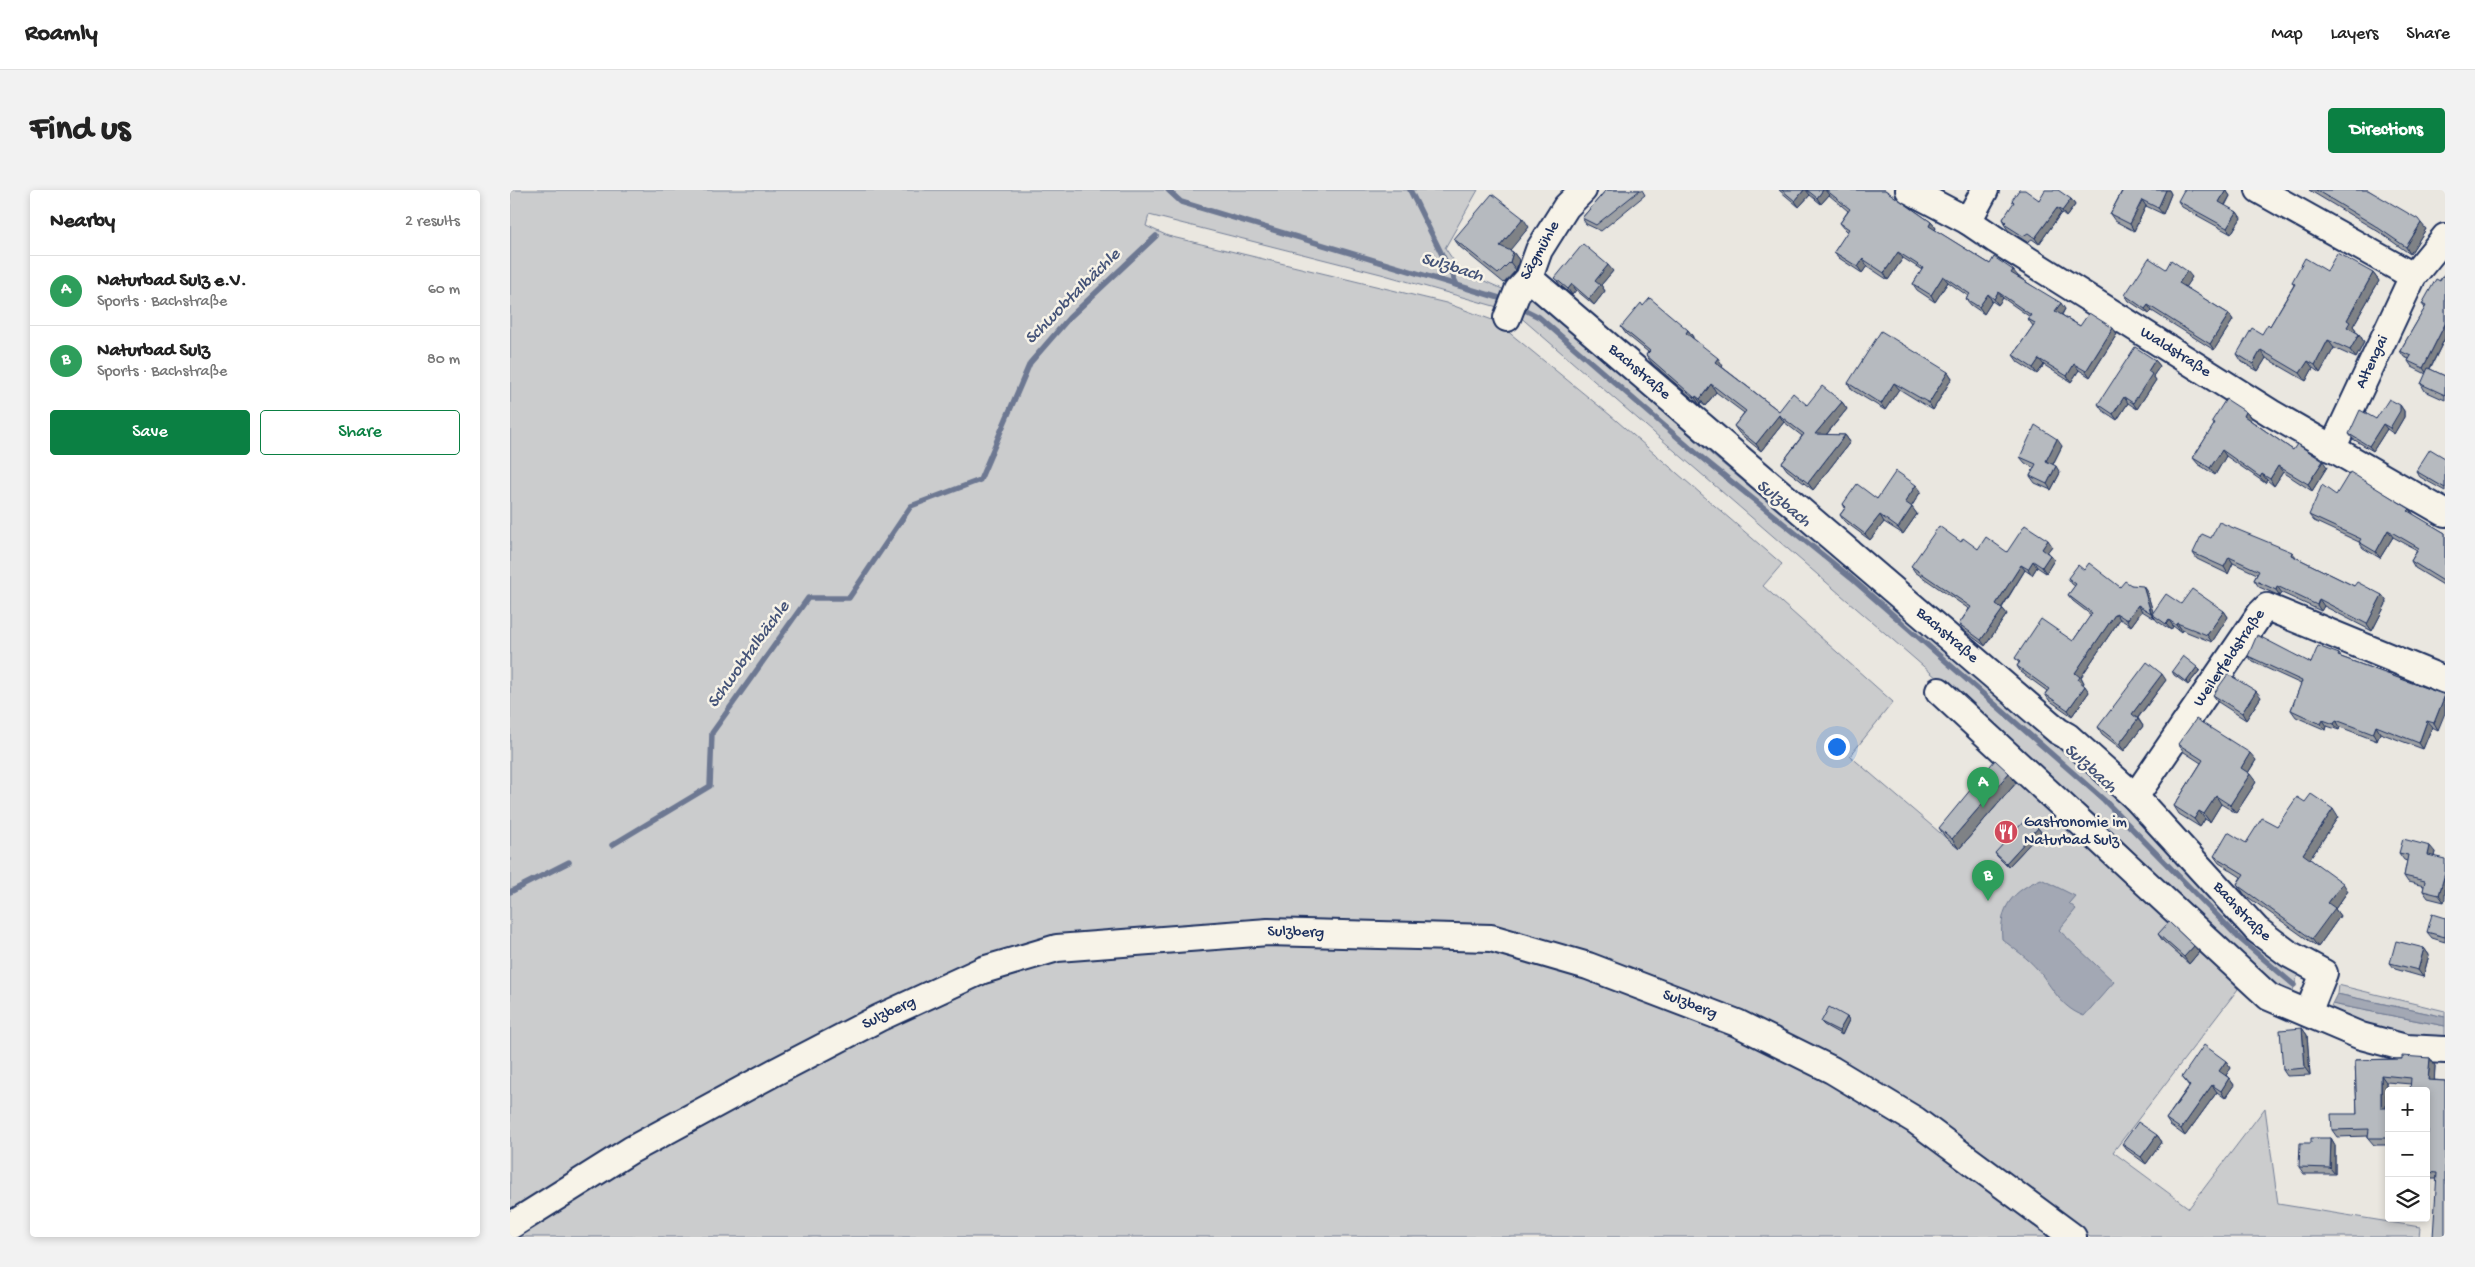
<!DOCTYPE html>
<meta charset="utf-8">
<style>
:root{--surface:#fff;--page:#f2f2f2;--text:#222;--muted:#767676;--line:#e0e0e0;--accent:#0b8043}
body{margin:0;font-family:"Gochi Hand",sans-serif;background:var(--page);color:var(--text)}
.controls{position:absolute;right:15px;bottom:15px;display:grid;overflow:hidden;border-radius:5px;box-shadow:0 2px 8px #0003}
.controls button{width:45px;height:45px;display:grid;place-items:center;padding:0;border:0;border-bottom:1px solid var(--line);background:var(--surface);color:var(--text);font:25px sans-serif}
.you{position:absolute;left:1326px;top:556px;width:18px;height:18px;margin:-12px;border:4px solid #fff;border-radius:50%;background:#1a73e8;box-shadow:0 0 0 8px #1a73e833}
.badge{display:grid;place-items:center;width:32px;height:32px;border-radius:50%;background:var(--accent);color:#fff;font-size:16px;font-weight:700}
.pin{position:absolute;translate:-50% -41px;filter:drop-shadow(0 1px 2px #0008)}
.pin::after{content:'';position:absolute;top:26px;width:18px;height:15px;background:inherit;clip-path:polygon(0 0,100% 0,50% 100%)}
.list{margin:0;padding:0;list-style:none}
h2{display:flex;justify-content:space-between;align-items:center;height:65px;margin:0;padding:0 20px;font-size:21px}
h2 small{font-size:16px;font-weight:400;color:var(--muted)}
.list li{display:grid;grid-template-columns:32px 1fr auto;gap:15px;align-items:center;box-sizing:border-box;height:70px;padding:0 20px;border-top:1px solid var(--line)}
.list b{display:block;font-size:19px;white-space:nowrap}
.list p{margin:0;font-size:16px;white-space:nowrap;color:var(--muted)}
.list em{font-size:16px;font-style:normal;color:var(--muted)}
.actions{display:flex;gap:10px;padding:15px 20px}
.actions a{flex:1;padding:11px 0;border:1px solid var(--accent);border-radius:5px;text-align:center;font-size:18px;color:var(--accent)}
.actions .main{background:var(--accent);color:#fff}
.icon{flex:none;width:28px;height:28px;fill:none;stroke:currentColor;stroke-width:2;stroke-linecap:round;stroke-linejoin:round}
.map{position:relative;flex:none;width:1935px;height:1047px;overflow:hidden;border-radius:5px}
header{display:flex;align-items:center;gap:30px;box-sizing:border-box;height:70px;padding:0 25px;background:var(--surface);border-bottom:1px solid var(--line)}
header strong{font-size:24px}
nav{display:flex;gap:28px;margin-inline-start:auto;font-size:18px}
.intro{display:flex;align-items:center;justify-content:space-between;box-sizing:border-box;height:120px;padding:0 30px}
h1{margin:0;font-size:35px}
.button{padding:12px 22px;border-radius:5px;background:var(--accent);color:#fff;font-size:18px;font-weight:700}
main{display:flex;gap:30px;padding:0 30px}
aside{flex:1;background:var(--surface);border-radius:5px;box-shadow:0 2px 8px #0003}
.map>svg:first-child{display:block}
.green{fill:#cbcccd;stroke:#737e96}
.water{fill:#a3a8b4;stroke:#6d7892}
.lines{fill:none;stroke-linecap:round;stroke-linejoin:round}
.stream{stroke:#6d7892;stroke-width:5.5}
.minor-casing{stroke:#1b2f5e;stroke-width:30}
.minor{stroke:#f7f3e8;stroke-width:26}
.wall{fill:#9da0a4;stroke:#1b2f5e}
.shaded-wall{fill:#7f8286;stroke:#1b2f5e}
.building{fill:#b6babf;stroke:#1b2f5e}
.labels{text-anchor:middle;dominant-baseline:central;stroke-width:5;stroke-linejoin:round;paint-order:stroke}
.street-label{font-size:16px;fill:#1b2f5e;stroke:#f7f3e8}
.poi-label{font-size:16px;fill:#1b2f5e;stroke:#f7f3e8;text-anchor:start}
.water-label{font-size:18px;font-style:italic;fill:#445378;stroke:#f7f3e8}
</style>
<header>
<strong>Roamly</strong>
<nav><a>Map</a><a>Layers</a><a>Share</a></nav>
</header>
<div class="intro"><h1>Find us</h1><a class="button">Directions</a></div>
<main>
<aside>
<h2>Nearby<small>2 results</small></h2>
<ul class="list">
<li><span class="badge" style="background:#2e9e5b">A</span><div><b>Naturbad Sulz e.V.</b><p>Sports · Bachstraße</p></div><em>60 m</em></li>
<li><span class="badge" style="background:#2e9e5b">B</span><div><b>Naturbad Sulz</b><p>Sports · Bachstraße</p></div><em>80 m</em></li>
</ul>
<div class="actions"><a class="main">Save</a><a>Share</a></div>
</aside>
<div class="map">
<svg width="1935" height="1047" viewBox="0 0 1935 1047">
<rect width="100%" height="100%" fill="#eae7e0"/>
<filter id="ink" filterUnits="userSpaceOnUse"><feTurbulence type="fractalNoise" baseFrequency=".02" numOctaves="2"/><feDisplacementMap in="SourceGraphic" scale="10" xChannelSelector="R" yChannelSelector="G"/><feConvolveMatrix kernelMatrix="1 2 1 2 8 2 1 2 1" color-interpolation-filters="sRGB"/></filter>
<g filter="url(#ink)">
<g class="green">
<path d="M 0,0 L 968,0 L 935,58 L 950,80 L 999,102 L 991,118 L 871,84 L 639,25 L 636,36 L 658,46 L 936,113 L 985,131 L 1100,225 L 1272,374 L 1253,396 L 1383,512 L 1340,566 L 1436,648 L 1494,577 L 1703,769 L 1728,799 L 1603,962 L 1679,1018 L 1755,918 L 1768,1014 L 1910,1037 L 1909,1047 L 1580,1047 L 1409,923 L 1008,749 L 525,757 L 0,1024 Z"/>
<path d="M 1017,106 L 1023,107 L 1202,265 L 1614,613 L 1743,749 L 1788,784 L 1781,807 L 1762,796 L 1657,696 L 1601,639 L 1008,125 Z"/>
<path d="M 854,748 L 916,750 L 1005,765 L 1074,785 L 1202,833 L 1352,909 L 1548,1047 L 0,1047 L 102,980 L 374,834 L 477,789 L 529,772 Z"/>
<path d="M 1828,795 L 1935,821 L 1935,827 L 1827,804 Z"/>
<path d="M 1822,814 L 1935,836 L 1935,846 L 1924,846 L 1899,851 L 1820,820 Z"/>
</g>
<g class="water">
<path d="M 1531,689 L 1565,706 L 1559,713 L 1566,719 L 1549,740 L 1604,792 L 1574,826 C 1550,817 1543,798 1528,780 C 1518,768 1504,759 1492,749 C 1489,716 1503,701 1531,689 Z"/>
<path d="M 1827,804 L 1935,827 L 1935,836 L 1822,814 Z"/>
</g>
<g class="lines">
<g class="stream">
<path d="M 658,0 L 671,12 L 996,110"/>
<path d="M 900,0 L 947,95"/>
<path d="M 1009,117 L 1029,127 L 1181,259 L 1341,388 L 1594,610 L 1729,748 L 1784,795"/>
<path d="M 102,655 L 200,596 L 202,543 L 298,408 L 339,408 L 401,316 L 470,290 L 520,173 L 559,128 L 646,46"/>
<path d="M 0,702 L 59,672"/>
</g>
<g class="minor-casing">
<g id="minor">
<path id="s1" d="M 1399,0 L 1458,31 L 1486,50 L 1761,223 L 1935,323"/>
<path d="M 1749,0 L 1903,86"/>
<path d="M 1458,31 L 1475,0"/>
<path id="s2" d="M 1019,88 L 1548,541 L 1557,546 L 1625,607 L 1747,740 L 1779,764 L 1814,783 L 1798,823"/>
<path d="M 997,128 L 1008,100 L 1019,88 L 1029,60 L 1056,17 L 1073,0"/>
<path id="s3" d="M 1822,259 L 1903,86 L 1935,47"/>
<path d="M 1429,501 L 1759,807 L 1851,846 L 1896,858 L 1935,860"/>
<path id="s4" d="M 1625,607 L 1750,424 L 1757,417 L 1935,490"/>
<path id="s5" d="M 0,1036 L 121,960 L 265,882 L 369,828 L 473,780 L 547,758 L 758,742 L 981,748 L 1078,776 L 1227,833 L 1322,880 L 1405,930 L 1563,1047"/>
</g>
</g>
<use href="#minor" class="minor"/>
</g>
<g class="wall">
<path d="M 1096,0 L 1132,0 L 1135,5 L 1091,41 L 1076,34 L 1072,28 Z"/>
<path d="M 1269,0 L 1375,0 L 1421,32 L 1426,38 L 1425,40 L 1480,74 L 1508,86 L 1555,119 L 1552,125 L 1570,136 L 1607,144 L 1580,187 L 1569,180 L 1561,192 L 1534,175 L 1527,184 L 1508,172 L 1503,165 L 1523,136 L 1518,129 L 1520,127 L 1493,108 L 1488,115 L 1482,111 L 1474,124 L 1461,115 L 1456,109 L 1458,106 L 1438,92 L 1425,112 L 1407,100 L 1403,94 L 1412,80 L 1393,68 L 1378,90 L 1357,76 L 1352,83 L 1329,68 L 1324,62 L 1338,42 L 1335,39 L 1330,33 L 1338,21 L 1319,5 L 1311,14 L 1300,5 L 1289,17 Z"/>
<path d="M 1610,0 L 1659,0 L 1661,4 L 1653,24 L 1636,16 L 1624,41 L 1605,31 L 1600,24 L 1612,1 Z"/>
<path d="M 1716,0 L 1720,6 L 1715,16 L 1727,22 L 1731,28 L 1721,44 L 1672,17 L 1668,11 Z"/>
<path d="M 1799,0 L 1858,0 L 1916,39 L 1900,64 L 1869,42 Z"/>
<path d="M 1561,9 L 1565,15 L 1556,27 L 1551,23 L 1529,54 L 1522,49 L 1517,52 L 1498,40 L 1494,34 L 1495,33 L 1493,29 L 1504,14 L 1502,10 Z"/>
<path d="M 1019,37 L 999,60 L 1003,62 L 1009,70 L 1006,80 L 994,93 L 950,57 L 944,49 Z"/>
<path d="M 1656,79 L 1682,87 L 1675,97 L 1719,124 L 1723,130 L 1704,160 L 1642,121 L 1639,124 L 1619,111 L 1615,105 Z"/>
<path d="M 1103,81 L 1091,95 L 1095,101 L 1084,115 L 1066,100 L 1062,105 L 1050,95 L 1045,88 Z"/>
<path d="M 1817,81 L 1863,83 L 1869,91 L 1843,136 L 1846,140 L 1845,141 L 1849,144 L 1854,152 L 1846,168 L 1824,158 L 1810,183 L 1803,178 L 1796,191 L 1756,168 L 1748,181 L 1732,172 L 1727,164 L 1752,144 L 1760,136 L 1784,95 L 1782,92 Z"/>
<path d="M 1935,83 L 1935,148 L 1920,179 L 1935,186 L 1935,210 L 1915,201 L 1911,194 L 1916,184 L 1902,177 L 1898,171 L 1899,169 L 1894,167 L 1890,161 L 1915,118 L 1912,114 Z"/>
<path d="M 1133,116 L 1178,140 L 1183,147 L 1183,148 L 1213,176 L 1212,177 L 1269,221 L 1297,215 L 1332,212 L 1337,219 L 1316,245 L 1335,245 L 1340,252 L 1303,300 L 1277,280 L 1272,273 L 1292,246 L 1274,232 L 1251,261 L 1229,243 L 1224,236 L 1234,223 L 1206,202 L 1195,216 L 1191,213 L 1190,215 L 1141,172 L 1136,165 L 1138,162 L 1116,144 L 1111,137 Z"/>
<path d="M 1645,170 L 1650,176 L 1643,186 L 1646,190 L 1627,219 L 1618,213 L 1607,230 L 1592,220 L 1588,214 Z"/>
<path d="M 1438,182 L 1442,188 L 1423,220 L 1389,199 L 1375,220 L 1342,200 L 1338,193 Z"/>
<path d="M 1890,215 L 1894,221 L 1894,227 L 1884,244 L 1877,239 L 1863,261 L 1843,249 L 1839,244 Z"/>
<path d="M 1736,222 L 1741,228 L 1740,230 L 1783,260 L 1817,277 L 1802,301 L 1773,282 L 1764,296 L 1757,290 L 1755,293 L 1716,266 L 1705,285 L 1688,274 L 1683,268 L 1704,235 L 1702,231 Z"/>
<path d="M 1552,256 L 1543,274 L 1550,283 L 1541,300 L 1525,293 L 1520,286 L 1524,278 L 1515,273 L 1510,267 Z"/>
<path d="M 1935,268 L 1935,301 L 1910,287 L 1906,281 Z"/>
<path d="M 1411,301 L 1401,317 L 1407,324 L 1393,344 L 1374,332 L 1360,350 L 1334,331 L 1330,325 L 1335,318 L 1333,314 Z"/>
<path d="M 1826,305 L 1904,325 L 1935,343 L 1935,396 L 1905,378 L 1901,371 L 1907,360 L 1883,347 L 1870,368 L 1853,358 L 1849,352 L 1804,331 L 1799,325 Z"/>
<path d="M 1701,348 L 1787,368 L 1844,396 L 1872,405 L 1877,412 L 1862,441 L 1814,416 L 1811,421 L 1772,403 L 1770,406 L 1749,397 L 1744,390 L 1747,384 L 1723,373 L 1718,384 L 1687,369 L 1683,363 Z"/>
<path d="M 1451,352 L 1468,359 L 1497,362 L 1542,356 L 1537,362 L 1544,370 L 1536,383 L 1527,377 L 1522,385 L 1515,380 L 1492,418 L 1497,424 L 1475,456 L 1453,440 L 1449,434 L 1459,419 L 1405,382 L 1401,376 Z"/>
<path d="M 1574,380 L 1610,397 L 1621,395 L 1637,402 L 1643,423 L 1671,414 L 1714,421 L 1718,427 L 1702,452 L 1672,440 L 1671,442 L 1663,436 L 1661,440 L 1647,431 L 1644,427 L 1645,429 L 1632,421 L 1621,436 L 1610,429 L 1571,487 L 1574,493 L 1573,494 L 1579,502 L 1562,526 L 1539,510 L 1535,504 L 1537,501 L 1511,482 L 1507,476 L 1509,473 L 1505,468 L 1563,451 L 1581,425 L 1563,411 L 1558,405 L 1565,396 L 1562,394 L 1558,388 Z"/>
<path d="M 1829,464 L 1831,467 L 1935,505 L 1928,540 L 1922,537 L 1913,559 L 1870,543 L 1867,551 L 1830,537 L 1829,540 L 1817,536 L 1816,540 L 1786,527 L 1781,520 L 1791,494 L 1743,472 L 1738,466 L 1801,473 Z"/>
<path d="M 1690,480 L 1678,495 L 1664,485 L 1662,481 Z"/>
<path d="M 1656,490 L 1628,528 L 1633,536 L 1614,561 L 1592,544 L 1588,537 Z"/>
<path d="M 1703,505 L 1751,507 L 1736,530 L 1708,512 Z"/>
<path d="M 1668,554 L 1746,570 L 1738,583 L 1746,592 L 1726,623 L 1711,614 L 1700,632 L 1695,629 L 1690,637 L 1669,624 L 1664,616 L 1691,573 L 1674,562 Z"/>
<path d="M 1506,593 L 1449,659 L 1436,648 L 1429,638 Z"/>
<path d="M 1795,612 L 1828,627 L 1800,669 L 1838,701 L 1825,719 L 1830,726 L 1808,757 L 1735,705 L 1727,694 L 1731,687 L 1709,673 L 1704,666 L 1736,653 L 1767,636 Z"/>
<path d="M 1528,638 L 1531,642 L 1498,677 L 1487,666 L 1485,663 Z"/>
<path d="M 1925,662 L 1924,666 L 1934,712 L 1918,708 L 1913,701 L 1914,696 L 1898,692 L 1894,686 L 1897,671 L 1894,670 L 1889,663 Z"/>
<path d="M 1935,728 L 1935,752 L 1922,748 L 1917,742 Z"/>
<path d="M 1648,744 L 1684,756 L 1689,762 L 1679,774 L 1653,751 Z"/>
<path d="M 1914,758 L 1919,765 L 1913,787 L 1885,779 L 1880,773 Z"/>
<path d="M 1337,827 L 1339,830 L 1332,845 L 1314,835 L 1311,832 Z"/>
<path d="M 1792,838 L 1797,845 L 1800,885 L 1777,886 L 1773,880 Z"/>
<path d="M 1920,868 L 1925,876 L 1924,890 L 1935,891 L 1927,989 L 1920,989 L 1916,984 L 1916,962 L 1917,946 L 1916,946 L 1916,901 L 1901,894 L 1876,892 L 1876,918 L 1879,918 L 1879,955 L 1864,955 L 1858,948 L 1858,946 L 1827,947 L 1822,940 L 1847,924 L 1845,870 Z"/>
<path d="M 1716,871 L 1721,878 L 1716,885 L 1719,888 L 1724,895 L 1715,908 L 1707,902 L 1675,946 L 1660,935 L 1656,929 L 1679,896 L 1672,887 Z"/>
<path d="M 1647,945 L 1652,952 L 1636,974 L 1617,960 L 1612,954 Z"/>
<path d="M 1821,948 L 1825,955 L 1825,984 L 1794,984 L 1789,977 L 1801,953 Z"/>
</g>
<g class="shaded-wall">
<path d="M 1294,0 L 1296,0 L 1300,5 L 1289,17 L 1285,11 Z"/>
<path d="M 1313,0 L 1315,0 L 1319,5 L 1311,14 L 1307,8 Z"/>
<path d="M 1656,0 L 1659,0 L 1661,4 L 1653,24 L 1648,18 Z"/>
<path d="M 1716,0 L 1720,6 L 1713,18 L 1709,12 Z"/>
<path d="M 1561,9 L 1565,15 L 1556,27 L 1552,21 Z"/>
<path d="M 1632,10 L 1636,16 L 1624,41 L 1620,34 Z"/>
<path d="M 1547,18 L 1551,23 L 1529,54 L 1525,48 Z"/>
<path d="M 1727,22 L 1731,28 L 1721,44 L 1717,38 Z"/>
<path d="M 1013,28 L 1019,37 L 996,65 L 990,56 Z"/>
<path d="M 1421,32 L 1426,38 L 1423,42 L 1419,36 Z"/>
<path d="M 1911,33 L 1916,39 L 1900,64 L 1896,57 Z"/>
<path d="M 1003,62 L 1009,70 L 1006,80 L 1000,72 Z"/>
<path d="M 1388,62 L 1393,68 L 1378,90 L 1374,83 Z"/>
<path d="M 1353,69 L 1357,76 L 1352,83 L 1348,77 Z"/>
<path d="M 1098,75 L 1103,81 L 1091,95 L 1095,101 L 1084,115 L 1079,109 L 1085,91 Z"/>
<path d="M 1503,80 L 1508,86 L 1506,89 L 1501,83 Z"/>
<path d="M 1677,81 L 1682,87 L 1674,99 L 1669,93 Z"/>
<path d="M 1863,83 L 1869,91 L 1843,136 L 1846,140 L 1842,145 L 1837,137 L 1837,130 Z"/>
<path d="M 1433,86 L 1438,92 L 1425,112 L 1421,105 Z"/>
<path d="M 1062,94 L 1066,100 L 1062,105 L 1058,99 Z"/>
<path d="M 1488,102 L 1493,108 L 1488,115 L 1484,109 Z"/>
<path d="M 1478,104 L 1482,111 L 1474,124 L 1469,117 Z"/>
<path d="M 1551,113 L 1555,119 L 1550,127 L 1545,121 Z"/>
<path d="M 1638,115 L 1642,121 L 1639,124 L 1635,119 Z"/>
<path d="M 1719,124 L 1723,130 L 1704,160 L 1700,154 Z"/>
<path d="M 1935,134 L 1935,148 L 1917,184 L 1913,178 Z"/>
<path d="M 1603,138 L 1607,144 L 1580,187 L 1576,181 Z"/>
<path d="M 1178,140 L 1183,147 L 1181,150 L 1176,143 Z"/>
<path d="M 1849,144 L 1854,152 L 1846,168 L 1840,160 Z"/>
<path d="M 1818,150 L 1824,158 L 1810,183 L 1805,175 Z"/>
<path d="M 1751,160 L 1756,168 L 1748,181 L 1743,174 Z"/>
<path d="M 1208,168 L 1213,176 L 1210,179 L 1205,172 Z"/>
<path d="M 1529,169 L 1534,175 L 1527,184 L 1523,178 Z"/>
<path d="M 1645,170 L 1650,176 L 1643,186 L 1646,190 L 1627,219 L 1623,213 L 1638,181 Z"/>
<path d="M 1798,171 L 1803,178 L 1796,191 L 1790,183 Z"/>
<path d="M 1564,174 L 1569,180 L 1561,192 L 1557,186 Z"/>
<path d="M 1438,182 L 1442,188 L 1423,220 L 1419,213 Z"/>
<path d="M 1384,193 L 1389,199 L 1375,220 L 1371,214 Z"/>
<path d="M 1201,194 L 1206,202 L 1195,216 L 1190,209 Z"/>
<path d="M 1186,206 L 1191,213 L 1190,215 L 1185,208 Z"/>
<path d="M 1614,207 L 1618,213 L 1607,230 L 1603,224 Z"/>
<path d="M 1332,212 L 1337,219 L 1310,252 L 1305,244 Z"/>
<path d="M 1890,215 L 1894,221 L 1894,227 L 1884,244 L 1880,238 Z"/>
<path d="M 1736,222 L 1741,228 L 1738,232 L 1734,226 Z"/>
<path d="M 1269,225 L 1274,232 L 1251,261 L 1246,254 Z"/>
<path d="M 1873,234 L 1877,239 L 1863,261 L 1859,256 Z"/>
<path d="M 1335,245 L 1340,252 L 1303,300 L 1298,293 Z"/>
<path d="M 1547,249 L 1552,256 L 1541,278 L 1536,271 Z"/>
<path d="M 1712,260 L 1716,266 L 1705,285 L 1700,278 Z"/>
<path d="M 1813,271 L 1817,277 L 1802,301 L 1798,294 Z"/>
<path d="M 1546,276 L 1550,283 L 1541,300 L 1537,294 Z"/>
<path d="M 1768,276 L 1773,282 L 1764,296 L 1760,289 Z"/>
<path d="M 1752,284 L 1757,290 L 1755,293 L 1750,287 Z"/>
<path d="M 1406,295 L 1411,301 L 1400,319 L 1395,312 Z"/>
<path d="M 1402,317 L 1407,324 L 1393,344 L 1388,338 Z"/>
<path d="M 1900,319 L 1904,325 L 1898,321 Z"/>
<path d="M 1370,325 L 1374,332 L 1360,350 L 1355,344 Z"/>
<path d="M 1878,340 L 1883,347 L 1870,368 L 1866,362 Z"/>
<path d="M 1538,350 L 1542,356 L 1536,364 L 1532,359 Z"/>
<path d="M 1782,362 L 1787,368 L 1781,365 Z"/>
<path d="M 1540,365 L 1544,370 L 1536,383 L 1532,377 Z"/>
<path d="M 1719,367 L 1723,373 L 1718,384 L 1714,377 Z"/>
<path d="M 1523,371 L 1527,377 L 1522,385 L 1518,379 Z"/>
<path d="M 1511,375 L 1515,380 L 1490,420 L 1486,414 Z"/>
<path d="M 1633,396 L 1637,402 L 1644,425 L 1642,424 L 1645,429 L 1641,423 Z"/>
<path d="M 1767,396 L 1772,403 L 1770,406 L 1766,400 Z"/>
<path d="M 1872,405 L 1877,412 L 1862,441 L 1857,434 Z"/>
<path d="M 1809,409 L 1814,416 L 1811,421 L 1807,415 Z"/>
<path d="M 1628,415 L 1632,421 L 1621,436 L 1617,430 Z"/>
<path d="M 1493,419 L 1497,424 L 1475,456 L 1471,450 Z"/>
<path d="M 1714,421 L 1718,427 L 1702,452 L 1697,445 Z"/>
<path d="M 1606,423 L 1610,429 L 1571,487 L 1574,493 L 1572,496 L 1568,490 L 1565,483 Z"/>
<path d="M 1659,430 L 1663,436 L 1661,440 L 1656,434 Z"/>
<path d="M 1667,433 L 1672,440 L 1671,442 L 1666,435 Z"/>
<path d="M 1687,477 L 1690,480 L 1678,495 L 1676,492 Z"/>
<path d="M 1652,484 L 1656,490 L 1626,530 L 1622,524 Z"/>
<path d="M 1575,496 L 1579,502 L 1562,526 L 1558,520 Z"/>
<path d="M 1746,501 L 1751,507 L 1736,530 L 1732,523 Z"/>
<path d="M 1935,505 L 1935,523 L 1928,540 L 1924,533 Z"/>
<path d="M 1628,529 L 1633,536 L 1614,561 L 1609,554 Z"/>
<path d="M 1813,530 L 1817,536 L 1816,540 L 1811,534 Z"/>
<path d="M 1826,530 L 1830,537 L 1829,540 L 1824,534 Z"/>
<path d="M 1917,531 L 1922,537 L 1913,559 L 1909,553 Z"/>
<path d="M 1866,536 L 1870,543 L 1867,551 L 1863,544 Z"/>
<path d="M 1740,563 L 1746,570 L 1736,586 L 1731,578 Z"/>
<path d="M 1499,583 L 1506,593 L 1449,659 L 1442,649 Z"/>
<path d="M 1740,584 L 1746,592 L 1726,623 L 1720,615 Z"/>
<path d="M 1706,606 L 1711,614 L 1700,632 L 1694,624 Z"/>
<path d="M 1823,619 L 1828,627 L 1798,672 L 1793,664 Z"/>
<path d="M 1689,621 L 1695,629 L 1690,637 L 1684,629 Z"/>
<path d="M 1528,638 L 1531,642 L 1498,677 L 1496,673 Z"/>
<path d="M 1920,656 L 1925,662 L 1923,672 L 1918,665 Z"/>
<path d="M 1935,683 L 1935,708 L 1934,712 L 1929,705 Z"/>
<path d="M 1833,693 L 1838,701 L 1825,719 L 1830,726 L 1808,757 L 1802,749 L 1818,713 Z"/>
<path d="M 1684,756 L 1689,762 L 1679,774 L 1674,767 Z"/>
<path d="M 1914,758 L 1919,765 L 1913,787 L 1908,780 Z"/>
<path d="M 1337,827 L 1339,830 L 1332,845 L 1329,841 Z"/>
<path d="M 1792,838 L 1797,845 L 1800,885 L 1795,878 Z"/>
<path d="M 1920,868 L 1925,876 L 1924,897 L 1918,890 Z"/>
<path d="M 1716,871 L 1721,878 L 1714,888 L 1709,881 Z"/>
<path d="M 1871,885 L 1876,892 L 1876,925 L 1871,918 Z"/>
<path d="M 1719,888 L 1724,895 L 1715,908 L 1711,901 Z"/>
<path d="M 1702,895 L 1707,902 L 1675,946 L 1671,939 Z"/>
<path d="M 1647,945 L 1652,952 L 1636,974 L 1631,967 Z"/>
<path d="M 1821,948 L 1825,955 L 1825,984 L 1820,978 Z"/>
</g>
<g class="building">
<path d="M 1096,0 L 1130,0 L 1086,35 L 1072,28 Z"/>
<path d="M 1272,0 L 1294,0 L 1285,11 Z"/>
<path d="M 1297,0 L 1313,0 L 1307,8 Z"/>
<path d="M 1316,0 L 1375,0 L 1421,32 L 1419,36 L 1480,74 L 1484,67 L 1503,80 L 1501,83 L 1551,113 L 1545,121 L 1570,136 L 1579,123 L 1603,138 L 1576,181 L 1564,174 L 1557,186 L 1529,169 L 1523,178 L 1503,165 L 1525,133 L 1518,129 L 1521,125 L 1488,102 L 1484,109 L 1478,104 L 1469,117 L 1456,109 L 1460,104 L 1433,86 L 1421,105 L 1403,94 L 1413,78 L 1388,62 L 1374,83 L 1353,69 L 1348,77 L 1324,62 L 1339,39 L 1330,33 L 1340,19 Z"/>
<path d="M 1509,0 L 1515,0 L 1529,10 L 1535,0 L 1548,0 L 1561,9 L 1552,21 L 1547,18 L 1525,48 L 1518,43 L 1513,46 L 1494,34 L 1496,32 L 1493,29 L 1504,12 L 1502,10 Z"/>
<path d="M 1613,0 L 1656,0 L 1648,18 L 1632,10 L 1620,34 L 1600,24 Z"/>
<path d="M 1674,0 L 1716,0 L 1709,12 L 1727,22 L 1717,38 L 1668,11 Z"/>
<path d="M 1806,0 L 1858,0 L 1908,29 L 1911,33 L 1896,57 L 1864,35 Z"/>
<path d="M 982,4 L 1013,28 L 990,56 L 1003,62 L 1000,72 L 988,84 L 944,49 Z"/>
<path d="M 1073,54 L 1098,75 L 1085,91 L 1090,95 L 1079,109 L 1062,94 L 1058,99 L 1045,88 Z"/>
<path d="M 1827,63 L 1863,83 L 1837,130 L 1840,132 L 1837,137 L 1849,144 L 1840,160 L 1818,150 L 1805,175 L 1798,171 L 1790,183 L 1751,160 L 1743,174 L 1727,164 L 1742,138 L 1752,144 L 1758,134 L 1760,136 L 1785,94 L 1782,92 L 1795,68 L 1817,81 Z"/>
<path d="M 1639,68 L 1656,79 L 1661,70 L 1677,81 L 1669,93 L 1719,124 L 1700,154 L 1638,115 L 1635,119 L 1615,105 Z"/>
<path d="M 1935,83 L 1935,134 L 1913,178 L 1898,171 L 1901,166 L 1890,161 L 1916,116 L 1912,114 L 1926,89 L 1930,91 Z"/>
<path d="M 1140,108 L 1178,140 L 1176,143 L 1208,168 L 1205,172 L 1269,221 L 1283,203 L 1297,215 L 1312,196 L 1332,212 L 1305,244 L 1335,245 L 1298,293 L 1272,273 L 1294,244 L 1269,225 L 1246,254 L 1224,236 L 1236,221 L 1201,194 L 1190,209 L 1186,206 L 1185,208 L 1136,165 L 1140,161 L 1111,137 L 1131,113 L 1133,116 Z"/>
<path d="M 1371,141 L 1438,182 L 1419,213 L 1384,193 L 1371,214 L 1338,193 Z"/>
<path d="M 1625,157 L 1645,170 L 1638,181 L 1642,184 L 1623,213 L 1614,207 L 1603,224 L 1588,214 Z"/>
<path d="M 1918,178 L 1935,186 L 1935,205 L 1911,194 Z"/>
<path d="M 1716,209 L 1736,222 L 1734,226 L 1783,260 L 1787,254 L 1813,271 L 1798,294 L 1768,276 L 1760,289 L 1752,284 L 1750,287 L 1712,260 L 1700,278 L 1683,268 L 1705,233 L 1702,231 Z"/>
<path d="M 1879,209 L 1890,215 L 1890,221 L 1880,238 L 1873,234 L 1859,256 L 1839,244 L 1850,220 L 1866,229 Z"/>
<path d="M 1525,235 L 1547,249 L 1536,271 L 1546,276 L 1537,294 L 1520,286 L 1526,274 L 1510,267 Z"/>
<path d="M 1920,259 L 1935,268 L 1935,298 L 1906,281 Z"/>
<path d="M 1386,281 L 1406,295 L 1395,312 L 1402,317 L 1388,338 L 1370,325 L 1355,344 L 1330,325 L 1336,317 L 1333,314 L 1347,294 L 1367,309 Z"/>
<path d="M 1840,282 L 1900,319 L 1898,321 L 1935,343 L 1935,392 L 1901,371 L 1909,358 L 1878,340 L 1866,362 L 1849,352 L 1851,349 L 1799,325 L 1812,295 L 1826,305 Z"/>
<path d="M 1709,332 L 1782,362 L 1781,365 L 1844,396 L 1847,392 L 1872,405 L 1857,434 L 1809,409 L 1807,415 L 1767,396 L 1766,400 L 1744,390 L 1749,381 L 1719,367 L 1714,377 L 1683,363 L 1692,344 L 1701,348 Z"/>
<path d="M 1515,335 L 1538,350 L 1532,359 L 1540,365 L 1532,377 L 1523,371 L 1518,379 L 1511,375 L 1486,414 L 1493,419 L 1471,450 L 1449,434 L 1461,417 L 1401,376 L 1429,336 L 1451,352 L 1453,348 L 1468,359 L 1476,347 L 1497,362 Z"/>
<path d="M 1579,373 L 1610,397 L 1615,391 L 1621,395 L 1633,396 L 1641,423 L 1628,415 L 1617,430 L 1606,423 L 1565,483 L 1570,487 L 1568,490 L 1575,496 L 1558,520 L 1535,504 L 1539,499 L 1507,476 L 1510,472 L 1505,468 L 1531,429 L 1563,451 L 1582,423 L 1558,405 L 1566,394 L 1558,388 L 1568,375 L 1574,380 Z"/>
<path d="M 1682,399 L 1714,421 L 1697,445 L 1667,433 L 1666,435 L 1659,430 L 1656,434 L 1642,424 L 1656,404 L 1671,414 Z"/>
<path d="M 1747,445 L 1801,473 L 1808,456 L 1829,464 L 1828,466 L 1935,505 L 1924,533 L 1917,531 L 1909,553 L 1866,536 L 1863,544 L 1826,530 L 1824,534 L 1813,530 L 1811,534 L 1781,520 L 1792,491 L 1738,466 Z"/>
<path d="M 1673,466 L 1687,477 L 1676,492 L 1662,481 Z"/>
<path d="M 1637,472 L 1652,484 L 1622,524 L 1628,529 L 1609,554 L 1588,537 Z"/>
<path d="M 1718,484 L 1746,501 L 1732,523 L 1703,505 Z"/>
<path d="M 1686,529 L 1740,563 L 1731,578 L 1740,584 L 1720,615 L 1706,606 L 1694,624 L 1689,621 L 1684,629 L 1664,616 L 1693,570 L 1668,554 Z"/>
<path d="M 1485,570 L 1499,583 L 1442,649 L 1429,638 Z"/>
<path d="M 1801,604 L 1823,619 L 1793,664 L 1833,693 L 1818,713 L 1825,718 L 1802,749 L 1730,697 L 1727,694 L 1734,684 L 1704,666 L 1718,642 L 1736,653 L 1752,628 L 1767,636 L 1787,607 L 1795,612 Z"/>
<path d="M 1517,628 L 1528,638 L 1496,673 L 1485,663 Z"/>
<path d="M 1893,649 L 1920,656 L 1918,665 L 1935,669 L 1935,683 L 1929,705 L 1913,701 L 1915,691 L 1894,686 L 1898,665 L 1889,663 Z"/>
<path d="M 1922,724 L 1935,728 L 1935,747 L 1917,742 Z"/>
<path d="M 1659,732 L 1684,756 L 1674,767 L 1648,744 Z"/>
<path d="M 1886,751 L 1914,758 L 1908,780 L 1880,773 Z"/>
<path d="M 1319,817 L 1337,827 L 1329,841 L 1311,832 Z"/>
<path d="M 1792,838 L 1795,878 L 1773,880 L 1770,840 Z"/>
<path d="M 1694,855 L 1716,871 L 1709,881 L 1719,888 L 1711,901 L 1702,895 L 1671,939 L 1656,929 L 1680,896 L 1672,887 Z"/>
<path d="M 1892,866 L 1920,868 L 1918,890 L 1935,891 L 1935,1047 L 1923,1047 L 1927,983 L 1916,982 L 1916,962 L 1918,940 L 1916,939 L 1916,901 L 1900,901 L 1901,888 L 1871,885 L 1871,918 L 1879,918 L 1879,948 L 1858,948 L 1859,939 L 1822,940 L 1821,924 L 1847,924 L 1845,870 L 1892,869 Z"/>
<path d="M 1628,932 L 1647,945 L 1631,967 L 1612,954 Z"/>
<path d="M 1801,948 L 1821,948 L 1820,978 L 1789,977 L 1790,953 L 1801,953 Z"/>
</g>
</g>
<defs>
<g id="restaurant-disc" transform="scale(1.25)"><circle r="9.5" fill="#d1495b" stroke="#f7f3e8"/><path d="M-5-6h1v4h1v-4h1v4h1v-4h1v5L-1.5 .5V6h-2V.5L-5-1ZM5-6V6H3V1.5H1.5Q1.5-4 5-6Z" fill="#fff"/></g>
</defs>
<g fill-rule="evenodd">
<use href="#restaurant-disc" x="1496" y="642"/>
</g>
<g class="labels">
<g class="street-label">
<text transform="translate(1031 61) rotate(-61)">Sägmühle</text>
<text stroke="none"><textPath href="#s1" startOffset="312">Waldstraße</textPath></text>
<text stroke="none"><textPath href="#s3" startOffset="96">Altengai</textPath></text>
<text stroke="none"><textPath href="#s2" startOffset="145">Bachstraße</textPath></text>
<text stroke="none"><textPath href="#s2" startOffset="550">Bachstraße</textPath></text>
<text stroke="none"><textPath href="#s4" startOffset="168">Weilerfeldstraße</textPath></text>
<text stroke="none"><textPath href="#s2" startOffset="955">Bachstraße</textPath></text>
<text stroke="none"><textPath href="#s5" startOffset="855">Sulzberg</textPath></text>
<text stroke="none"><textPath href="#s5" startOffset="1260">Sulzberg</textPath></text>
<text stroke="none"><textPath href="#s5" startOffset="435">Sulzberg</textPath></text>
</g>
<g class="poi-label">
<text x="1514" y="633">Gastronomie im<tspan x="1514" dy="18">Naturbad Sulz</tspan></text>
</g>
<g class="water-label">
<text transform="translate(942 78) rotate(17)">Sulzbach</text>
<text transform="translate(563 107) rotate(-45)">Schwobtalbächle</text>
<text transform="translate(1273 314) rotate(39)">Sulzbach</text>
<text transform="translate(239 465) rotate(-54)">Schwobtalbächle</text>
<text transform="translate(1580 579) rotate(42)">Sulzbach</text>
</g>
</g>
</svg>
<div class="controls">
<button>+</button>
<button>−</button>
<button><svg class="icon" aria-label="layers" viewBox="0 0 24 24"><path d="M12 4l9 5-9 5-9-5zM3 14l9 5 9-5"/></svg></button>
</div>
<div class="you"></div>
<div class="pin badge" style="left:1473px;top:618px;background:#2e9e5b">A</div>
<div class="pin badge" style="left:1478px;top:711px;background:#2e9e5b">B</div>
</div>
</main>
